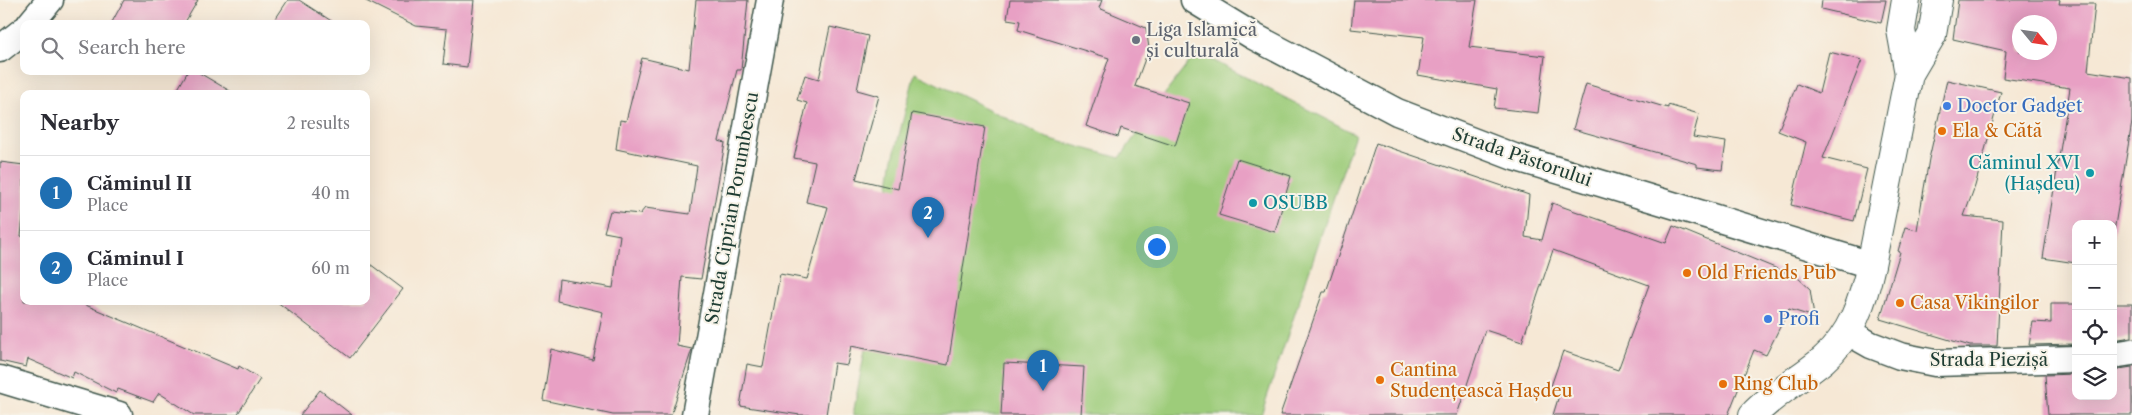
<!DOCTYPE html>
<meta charset="utf-8">
<style>
:root{--surface:#fff;--page:#f7f7f7;--text:#2b2b33;--muted:#7c7c81;--line:#e1e1e2;--accent:#1f6fb2}
body{margin:0;font-family:"Libre Caslon Text",serif;background:var(--page);color:var(--text)}
.controls{position:absolute;right:15px;bottom:15px;display:grid;overflow:hidden;border-radius:10px;box-shadow:0 5px 20px #0002}
.controls button{width:45px;height:45px;display:grid;place-items:center;padding:0;border:0;border-bottom:1px solid var(--line);background:var(--surface);color:var(--text);font:25px sans-serif}
.compass{position:absolute;left:2012px;top:15px;width:45px;height:45px;border-radius:50%;background:var(--surface);box-shadow:0 5px 20px #0002;rotate:119deg}
.you{position:absolute;left:1156px;top:246px;width:18px;height:18px;margin:-12px;border:4px solid #fff;border-radius:50%;background:#1a73e8;box-shadow:0 0 0 8px #1a73e833}
.badge{display:grid;place-items:center;width:32px;height:32px;border-radius:50%;background:var(--accent);color:#fff;font-size:16px;font-weight:700}
.pin{position:absolute;translate:-50% -41px;filter:drop-shadow(0 1px 2px #0008)}
.pin::after{content:'';position:absolute;top:26px;width:18px;height:15px;background:inherit;clip-path:polygon(0 0,100% 0,50% 100%)}
.list{margin:0;padding:0;list-style:none}
h2{display:flex;justify-content:space-between;align-items:center;height:65px;margin:0;padding:0 20px;font-size:21px}
h2 small{font-size:16px;font-weight:400;color:var(--muted)}
.list li{display:grid;grid-template-columns:32px 1fr auto;gap:15px;align-items:center;box-sizing:border-box;height:75px;padding:0 20px;border-top:1px solid var(--line)}
.list b{display:block;font-size:19px;white-space:nowrap}
.list p{margin:0;font-size:16px;white-space:nowrap;color:var(--muted)}
.list em{font-size:16px;font-style:normal;color:var(--muted)}
.icon{flex:none;width:28px;height:28px;fill:none;stroke:currentColor;stroke-width:2;stroke-linecap:round;stroke-linejoin:round}
.map{position:relative;flex:none;width:2132px;height:415px;overflow:hidden}
.search{position:absolute;background:var(--surface);box-shadow:0 5px 20px #0002;left:20px;top:20px;width:350px;height:55px;display:flex;align-items:center;gap:12px;box-sizing:border-box;padding:0 18px;border-radius:10px;color:var(--muted);font-size:19px}
.panel{position:absolute;background:var(--surface);box-shadow:0 5px 20px #0002;left:20px;top:90px;width:350px;height:215px;border-radius:10px}
.map>svg:first-child{display:block}
.green{fill:#9dcc7a;stroke:#5e8457}
.building{fill:#e8a0c4;fill-rule:evenodd}
.lines{fill:none;stroke-linecap:round;stroke-linejoin:round}
.street-casing{stroke:#3f574c;stroke-width:29}
.secondary-casing{stroke:#3f574c;stroke-width:30}
.street{stroke:#fff;stroke-width:26}
.secondary{stroke:#fff;stroke-width:28}
.worship-dot{fill:#6b7280;stroke:#f7f3e8;stroke-width:2}
.shop-dot{fill:#3f7fe0;stroke:#f7f3e8;stroke-width:2}
.food-dot{fill:#e8710a;stroke:#f7f3e8;stroke-width:2}
.culture-dot{fill:#0f9aa8;stroke:#f7f3e8;stroke-width:2}
.labels{text-anchor:middle;dominant-baseline:central;stroke-width:4;stroke-linejoin:round;paint-order:stroke}
.worship-label{font-size:18px;fill:#5b616d;stroke:#f7f3e8;text-anchor:start}
.shop-label{font-size:18px;fill:#366cbe;stroke:#f7f3e8;text-anchor:start}
.food-label{font-size:18px;fill:#c56008;stroke:#f7f3e8;text-anchor:start}
.street-label{font-size:18px;fill:#1f3d34;stroke:#f7f3e8}
.culture-label{font-size:18px;fill:#0d838f;stroke:#f7f3e8;text-anchor:end}
</style>
<div class="map">
<svg width="2132" height="415" viewBox="0 0 2132 415">
<rect width="100%" height="100%" fill="#f7f3e8"/>
<filter id="ink" filterUnits="userSpaceOnUse"><feTurbulence type="fractalNoise" baseFrequency=".02" numOctaves="2"/><feDisplacementMap in="SourceGraphic" scale="10" xChannelSelector="R" yChannelSelector="G"/><feConvolveMatrix kernelMatrix="1 2 1 2 8 2 1 2 1" color-interpolation-filters="sRGB"/></filter>
<filter id="wash" filterUnits="userSpaceOnUse"><feTurbulence type="fractalNoise" baseFrequency=".0096" numOctaves="4" result="noise"/><feDisplacementMap in="SourceGraphic" scale="20" xChannelSelector="R" yChannelSelector="G"/><feGaussianBlur stdDeviation="1.12" result="paint"/><feColorMatrix in="noise" values="0 0 0 0 0 0 0 0 0 0 0 0 0 0 0 0 0 1.4 0 .05"/><feComposite in="paint" operator="in"/></filter>
<g filter="url(#wash)">
<rect width="100%" height="100%" fill="#f6e8d5"/>
<path class="green" d="M 1197,52 L 1355,134 L 1261,415 L 853,415 L 871,316 L 892,163 L 915,73 L 1047,138 L 1120,158 L 1155,107 Z"/>
<g id="blocks">
<g class="building">
<path d="M 124,0 L 198,0 L 184,24 L 111,24 Z"/>
<path d="M 288,0 L 299,0 L 336,24 L 272,24 Z"/>
<path d="M 364,0 L 474,0 L 467,67 L 443,64 L 447,29 L 416,26 Z"/>
<path d="M 696,0 L 748,0 L 741,70 L 737,70 L 719,141 L 725,143 L 701,279 L 682,277 L 677,346 L 692,349 L 671,415 L 613,415 L 543,400 L 551,349 L 593,360 L 603,312 L 557,301 L 559,279 L 613,288 L 620,235 L 604,232 L 610,211 L 640,214 L 645,208 L 690,214 L 697,166 L 616,149 L 620,120 L 626,121 L 642,58 L 689,69 Z"/>
<path d="M 1010,0 L 1102,0 L 1099,8 L 1146,28 L 1149,48 L 1135,86 L 1189,103 L 1175,146 L 1121,128 L 1118,137 L 1086,126 L 1109,58 L 1018,30 L 1020,21 L 1007,19 Z"/>
<path d="M 1354,0 L 1477,0 L 1469,47 L 1545,56 L 1538,113 L 1494,108 L 1497,89 L 1418,75 L 1424,37 L 1351,29 Z"/>
<path d="M 1822,0 L 1886,0 L 1881,23 L 1821,9 Z"/>
<path d="M 1958,0 L 2060,0 L 2059,4 L 2095,4 L 2088,71 L 2132,78 L 2132,122 L 2113,238 L 2113,224 L 2076,224 L 2076,263 L 2043,258 L 2070,88 L 2003,78 L 2006,51 L 1953,39 ZM 2020,22 L 2050,22 L 2050,52 L 2020,52 Z"/>
<path d="M 830,27 L 868,36 L 857,90 L 879,96 L 856,179 L 898,189 L 912,113 L 985,127 L 948,365 L 851,346 L 847,365 L 834,363 L 826,415 L 800,415 L 740,406 L 747,364 L 763,367 L 780,274 L 807,279 L 828,207 L 806,202 L 815,162 L 794,158 L 807,103 L 797,100 L 805,75 L 819,79 Z"/>
<path d="M 1829,52 L 1862,60 L 1823,158 L 1867,169 L 1854,221 L 1791,205 L 1806,142 L 1778,131 L 1797,84 L 1819,93 Z"/>
<path d="M 188,71 L 196,71 L 235,94 L 175,94 Z"/>
<path d="M 1947,80 L 2001,92 L 1975,186 L 1964,216 L 2003,220 L 1997,346 L 1970,346 L 1880,319 L 1900,252 L 1898,251 L 1905,227 L 1917,230 L 1929,159 Z"/>
<path d="M 1586,84 L 1668,108 L 1668,105 L 1699,114 L 1693,137 L 1726,142 L 1722,170 L 1697,167 L 1697,164 L 1573,129 Z"/>
<path d="M 1376,143 L 1529,195 L 1525,237 L 1542,240 L 1552,203 L 1666,243 L 1673,226 L 1797,277 L 1810,289 L 1814,317 L 1789,309 L 1766,355 L 1754,350 L 1728,415 L 1553,415 L 1561,389 L 1551,386 L 1563,351 L 1618,370 L 1649,285 L 1553,250 L 1522,342 L 1485,330 L 1457,415 L 1280,415 L 1323,292 L 1326,292 Z"/>
<path d="M 1237,159 L 1291,176 L 1275,232 L 1219,215 Z"/>
<path d="M 0,162 L 24,165 L 24,207 L 21,236 L 24,237 L 24,301 L 76,301 L 238,369 L 239,366 L 260,379 L 237,415 L 194,415 L 159,393 L 153,402 L 118,389 L 116,393 L 74,372 L 72,378 L 28,359 L 26,367 L 0,361 Z"/>
<path d="M 366,261 L 403,289 L 350,358 L 276,301 L 366,301 Z"/>
<path d="M 2051,304 L 2076,304 L 2076,344 L 2029,345 L 2033,322 L 2051,323 Z"/>
<path d="M 2113,304 L 2132,304 L 2132,337 L 2113,340 Z"/>
<path d="M 1004,363 L 1084,367 L 1081,415 L 1001,415 Z"/>
<path d="M 2132,367 L 2132,415 L 2048,415 L 2045,375 L 2076,374 L 2076,396 L 2113,396 L 2113,370 Z"/>
<path d="M 320,390 L 352,415 L 300,415 Z"/>
</g>
</g>
</g>
<g filter="url(#ink)">
<use href="#blocks" fill-opacity="0" stroke="#3f574c" stroke-width="1"/>
<g class="lines">
<g class="street-casing">
<g id="street">
<path d="M 1194,0 L 1253,36 L 1397,112 L 1514,157 L 1871,265"/>
<path d="M 30,24 L 50,0"/>
<path d="M 0,49 L 24,30"/>
<path d="M 1848,332 L 1871,345 L 1900,356 L 1935,363 L 2076,359"/>
<path d="M 2113,355 L 2132,352"/>
<path d="M 0,379 L 119,415"/>
<path d="M 695,415 L 770,0"/>
</g>
</g>
<g class="secondary-casing">
<g id="secondary">
<path d="M 1906,0 L 1901,30 L 1909,74"/>
<path d="M 1753,415 C 1774,393 1800,379 1823,360 C 1852,335 1863,301 1871,265 L 1909,74 L 1932,35 L 1938,0"/>
</g>
</g>
<use href="#street" class="street"/>
<use href="#secondary" class="secondary"/>
</g>
</g>
<circle class="worship-dot" cx="1136" cy="40" r="5"/>
<g class="shop-dot">
<circle cx="1947" cy="106" r="5"/>
<circle cx="1768" cy="319" r="5"/>
</g>
<g class="food-dot">
<circle cx="1942" cy="131" r="5"/>
<circle cx="1687" cy="273" r="5"/>
<circle cx="1900" cy="303" r="5"/>
<circle cx="1380" cy="380" r="5"/>
<circle cx="1723" cy="384" r="5"/>
</g>
<g class="culture-dot">
<circle cx="2090" cy="173" r="5"/>
<circle cx="1253" cy="203" r="5"/>
</g>
<g class="labels">
<g class="worship-label">
<text x="1146" y="30">Liga Islamică<tspan x="1146" dy="21">și culturală</tspan></text>
</g>
<g class="shop-label">
<text x="1957" y="106">Doctor Gadget</text>
<text x="1778" y="319">Profi</text>
</g>
<g class="food-label">
<text x="1952" y="131">Ela &amp; Cătă</text>
<text x="1697" y="273">Old Friends Pub</text>
<text x="1910" y="303">Casa Vikingilor</text>
<text x="1390" y="370">Cantina<tspan x="1390" dy="21">Studențească Hașdeu</tspan></text>
<text x="1733" y="384">Ring Club</text>
</g>
<g class="street-label">
<text transform="translate(1522 157) rotate(19)">Strada Păstorului</text>
<text transform="translate(732 208) rotate(-80)">Strada Ciprian Porumbescu</text>
<text x="1989" y="360">Strada Piezișă</text>
</g>
<g class="culture-label">
<text x="2080" y="163">Căminul XVI<tspan x="2080" dy="21">(Hașdeu)</tspan></text>
<text x="1263" y="203" text-anchor="start">OSUBB</text>
</g>
</g>
</svg>
<div class="controls">
<button>+</button>
<button>−</button>
<button><svg class="icon" aria-label="locate" viewBox="0 0 24 24"><circle cx="12" cy="12" r="6"/><path d="M12 2v4M12 18v4M2 12h4M18 12h4"/></svg></button>
<button><svg class="icon" aria-label="layers" viewBox="0 0 24 24"><path d="M12 4l9 5-9 5-9-5zM3 14l9 5 9-5"/></svg></button>
</div>
<svg class="compass" viewBox="-18 -18 36 36"><path d="M0-13l5 13h-10z" fill="#e53935"/><path d="M0 13l5-13h-10z" fill="#7c7c81"/></svg>
<div class="you"></div>
<div class="pin badge" style="left:1043px;top:391px">1</div>
<div class="pin badge" style="left:928px;top:238px">2</div>
<div class="search"><svg class="icon" aria-label="search" viewBox="0 0 24 24"><circle cx="10" cy="10" r="6"/><path d="M15 15l6 6"/></svg>Search here</div>
<section class="panel">
<h2>Nearby<small>2 results</small></h2>
<ul class="list">
<li><span class="badge">1</span><div><b>Căminul II</b><p>Place</p></div><em>40 m</em></li>
<li><span class="badge">2</span><div><b>Căminul I</b><p>Place</p></div><em>60 m</em></li>
</ul>
</section>
</div>
